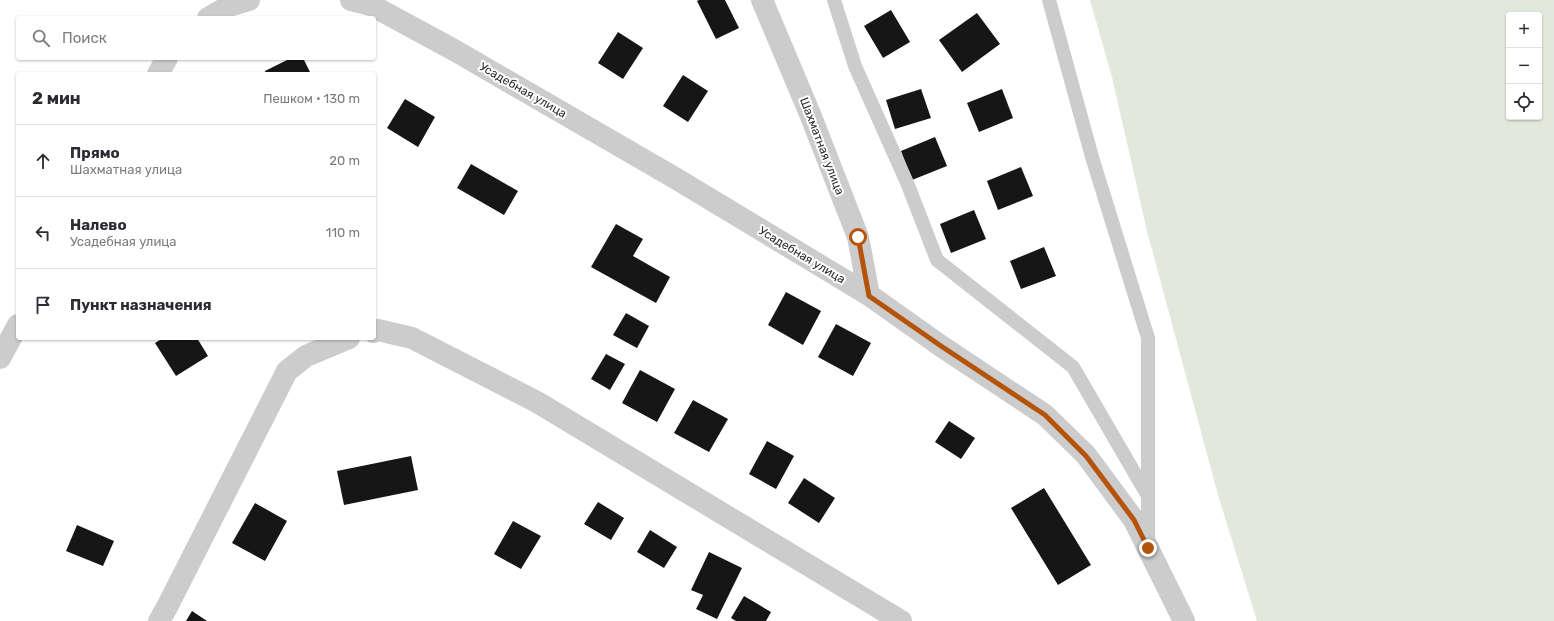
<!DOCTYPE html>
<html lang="ru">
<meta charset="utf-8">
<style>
:root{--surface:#fff;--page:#f7f7f7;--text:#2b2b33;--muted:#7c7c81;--line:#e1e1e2}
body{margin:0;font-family:Rubik,sans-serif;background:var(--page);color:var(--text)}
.controls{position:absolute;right:12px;top:12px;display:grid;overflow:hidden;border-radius:4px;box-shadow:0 1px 3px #0004}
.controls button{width:36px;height:36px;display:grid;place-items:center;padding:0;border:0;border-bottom:1px solid var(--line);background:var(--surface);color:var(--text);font:20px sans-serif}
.stop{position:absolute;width:12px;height:12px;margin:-9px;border:3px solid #b45309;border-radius:50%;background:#fff}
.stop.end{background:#b45309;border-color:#fff;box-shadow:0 1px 4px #0008}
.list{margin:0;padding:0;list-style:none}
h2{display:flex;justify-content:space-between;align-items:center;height:52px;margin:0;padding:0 16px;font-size:17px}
h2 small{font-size:13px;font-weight:400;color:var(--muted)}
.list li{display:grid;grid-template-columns:26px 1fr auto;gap:12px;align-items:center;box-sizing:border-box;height:72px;padding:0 16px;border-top:1px solid var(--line)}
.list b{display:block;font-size:15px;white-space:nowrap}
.list p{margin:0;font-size:13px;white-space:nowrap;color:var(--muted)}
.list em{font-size:13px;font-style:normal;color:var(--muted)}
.icon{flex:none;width:22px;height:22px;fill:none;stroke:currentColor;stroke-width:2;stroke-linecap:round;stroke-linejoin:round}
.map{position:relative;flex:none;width:1554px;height:621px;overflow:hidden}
.search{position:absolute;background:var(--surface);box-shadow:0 1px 3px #0004;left:16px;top:16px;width:360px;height:44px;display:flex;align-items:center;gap:10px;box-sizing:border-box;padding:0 14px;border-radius:4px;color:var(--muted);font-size:15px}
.panel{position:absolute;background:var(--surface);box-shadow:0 1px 3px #0004;left:16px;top:72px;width:360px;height:268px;border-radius:4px}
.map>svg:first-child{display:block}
.green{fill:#e3e8dc;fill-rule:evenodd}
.building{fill:#161616}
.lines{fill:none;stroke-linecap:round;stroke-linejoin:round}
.lane{stroke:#ccc;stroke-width:14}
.street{stroke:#ccc;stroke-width:22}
.route{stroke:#b45309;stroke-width:5}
.labels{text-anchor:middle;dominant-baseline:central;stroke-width:4;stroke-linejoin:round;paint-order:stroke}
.street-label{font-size:12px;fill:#2f2f2f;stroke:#fff}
</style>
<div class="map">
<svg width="1554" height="621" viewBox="0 0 1554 621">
<rect width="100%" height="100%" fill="#fff"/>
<path class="green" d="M 1090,0 L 1554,0 L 1554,621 L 1257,621 L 1218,495 L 1147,231 L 1112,77 ZM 1509,15 L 1539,15 L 1539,117 L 1509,117 Z"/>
<g class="building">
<path d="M 699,0 L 725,0 L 739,28 L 716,39 L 697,1 Z"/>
<path d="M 891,10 L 910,42 L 883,58 L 864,26 Z"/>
<path d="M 977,13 L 1000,44 L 962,72 L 939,40 Z"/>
<path d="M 618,32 L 643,48 L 623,79 L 598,63 Z"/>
<path d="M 291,58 L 303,58 L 311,74 L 266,74 L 265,71 Z"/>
<path d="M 683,75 L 708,91 L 688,122 L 663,106 Z"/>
<path d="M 921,89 L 931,118 L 895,129 L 886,100 Z"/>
<path d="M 1002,89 L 1013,118 L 979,132 L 967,103 Z"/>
<path d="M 405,99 L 435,117 L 418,147 L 387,128 Z"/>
<path d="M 935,137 L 947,166 L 912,180 L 901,151 Z"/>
<path d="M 471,164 L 518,191 L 504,215 L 457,188 Z"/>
<path d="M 1021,167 L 1033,196 L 998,210 L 987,181 Z"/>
<path d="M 974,210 L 986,239 L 951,253 L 940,224 Z"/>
<path d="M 616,224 L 643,239 L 633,256 L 670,277 L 656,303 L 591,267 Z"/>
<path d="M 1044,247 L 1056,276 L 1021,289 L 1010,261 Z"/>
<path d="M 786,292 L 821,311 L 803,345 L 768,325 Z"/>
<path d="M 626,313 L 649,326 L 637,348 L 613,335 Z"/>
<path d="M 836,324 L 871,343 L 853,376 L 818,357 Z"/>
<path d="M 163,338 L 197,338 L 208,356 L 176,376 L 155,343 Z"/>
<path d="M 606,354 L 625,364 L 610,390 L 591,379 Z"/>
<path d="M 640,370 L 675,389 L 657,422 L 622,403 Z"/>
<path d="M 693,400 L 728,419 L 709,452 L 674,433 Z"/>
<path d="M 949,421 L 975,438 L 961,459 L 935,442 Z"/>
<path d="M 767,441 L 794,456 L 776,489 L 749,474 Z"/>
<path d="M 411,456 L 418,490 L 344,505 L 337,471 Z"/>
<path d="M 804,478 L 835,498 L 819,523 L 788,503 Z"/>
<path d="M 1044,488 L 1091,565 L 1058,585 L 1011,508 Z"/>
<path d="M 598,502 L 624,518 L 611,540 L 584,524 Z"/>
<path d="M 255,503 L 287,521 L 265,561 L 232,543 Z"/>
<path d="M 513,521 L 541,536 L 521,569 L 494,554 Z"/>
<path d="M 77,525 L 114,541 L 103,566 L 66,551 Z"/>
<path d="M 650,530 L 677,547 L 664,568 L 637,552 Z"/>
<path d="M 709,552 L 742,568 L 717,619 L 696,609 L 703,595 L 691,590 Z"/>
<path d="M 744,596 L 771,612 L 766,621 L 736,621 L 731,618 Z"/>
<path d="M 192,611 L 207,621 L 186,621 Z"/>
</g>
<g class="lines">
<g class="lane">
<path d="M 834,0 L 855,66 L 908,185 L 937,260 L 1073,367 L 1148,496"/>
<path d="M 1049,0 L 1092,157 L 1148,338 L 1148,543"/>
</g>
<g class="street">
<path d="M 351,0 L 371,5 L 454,50 L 675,178 L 869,295 L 941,346 L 1045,415 L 1086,455 L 1134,520 L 1184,621"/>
<path d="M 762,0 L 810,114 L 858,237 L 869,295"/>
<path d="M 208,18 L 229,6 L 249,0"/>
<path d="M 158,74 L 167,58"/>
<path d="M 374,332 L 378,330 L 412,338 L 537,402 L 901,621"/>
<path d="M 0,358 L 18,325"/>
<path d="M 159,621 L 166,609 L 287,371 L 306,356 L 349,338"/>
</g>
</g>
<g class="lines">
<path class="route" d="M 858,237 L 869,296 L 941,346 L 1045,415 L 1086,456 L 1134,520 L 1148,548"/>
</g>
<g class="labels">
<g class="street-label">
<text transform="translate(523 90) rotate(30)">Усадебная улица</text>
<text transform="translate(822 146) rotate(69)">Шахматная улица</text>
<text transform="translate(802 255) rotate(31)">Усадебная улица</text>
</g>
</g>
</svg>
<div class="controls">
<button>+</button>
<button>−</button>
<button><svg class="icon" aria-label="locate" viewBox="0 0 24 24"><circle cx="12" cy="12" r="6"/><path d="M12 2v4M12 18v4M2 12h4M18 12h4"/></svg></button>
</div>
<div class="stop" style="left:858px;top:237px"></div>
<div class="stop end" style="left:1148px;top:548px"></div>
<div class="search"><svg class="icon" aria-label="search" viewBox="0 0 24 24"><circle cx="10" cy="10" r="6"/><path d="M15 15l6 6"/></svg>Поиск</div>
<section class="panel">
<h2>2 мин<small>Пешком · 130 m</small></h2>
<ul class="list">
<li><svg class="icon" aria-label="ahead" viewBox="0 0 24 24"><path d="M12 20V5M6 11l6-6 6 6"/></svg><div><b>Прямо</b><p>Шахматная улица</p></div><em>20 m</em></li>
<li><svg class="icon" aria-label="left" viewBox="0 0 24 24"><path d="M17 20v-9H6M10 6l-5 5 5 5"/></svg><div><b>Налево</b><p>Усадебная улица</p></div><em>110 m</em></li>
<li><svg class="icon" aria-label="arrive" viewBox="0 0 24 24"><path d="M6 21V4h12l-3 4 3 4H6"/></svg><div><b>Пункт назначения</b></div></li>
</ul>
</section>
</div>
